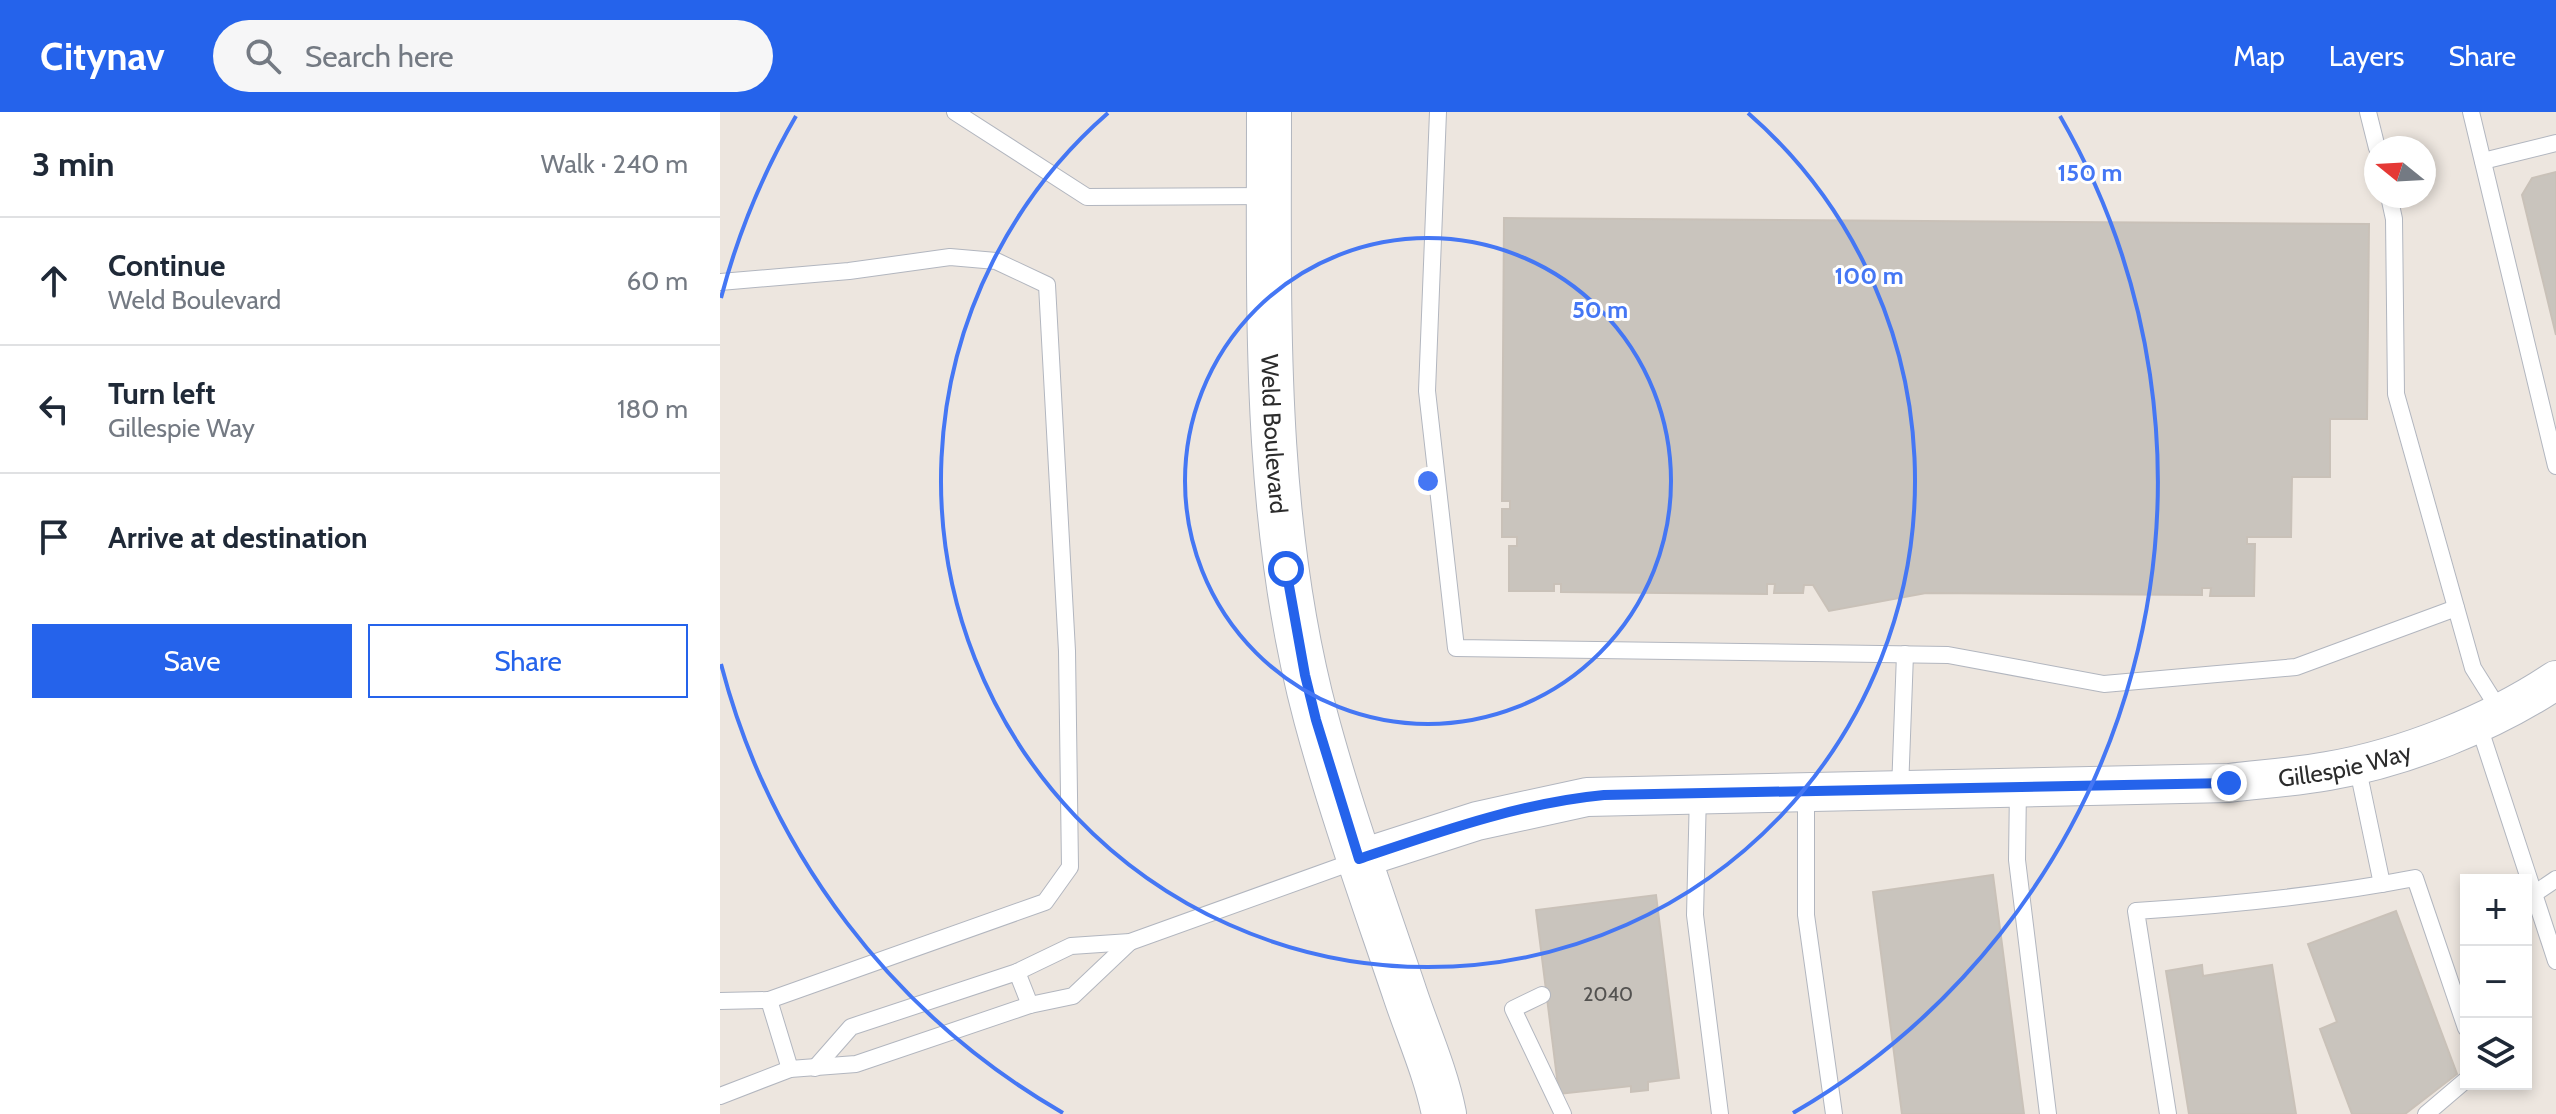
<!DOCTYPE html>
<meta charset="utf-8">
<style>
:root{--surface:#fff;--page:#f6f6f7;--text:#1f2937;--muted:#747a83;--line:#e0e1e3;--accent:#2563eb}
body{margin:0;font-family:Cabin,sans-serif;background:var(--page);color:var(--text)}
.controls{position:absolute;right:24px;bottom:24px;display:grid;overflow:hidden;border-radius:0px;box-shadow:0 4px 12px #0003}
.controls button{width:72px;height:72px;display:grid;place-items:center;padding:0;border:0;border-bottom:2px solid var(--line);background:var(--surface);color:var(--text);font:40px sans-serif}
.compass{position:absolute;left:1644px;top:24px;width:72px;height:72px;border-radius:50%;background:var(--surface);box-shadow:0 4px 12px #0003;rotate:288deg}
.stop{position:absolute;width:24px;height:24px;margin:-18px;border:6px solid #2563eb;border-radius:50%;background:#fff}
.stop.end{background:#2563eb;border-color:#fff;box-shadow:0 2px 8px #0008}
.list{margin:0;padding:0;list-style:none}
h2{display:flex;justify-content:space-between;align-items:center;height:104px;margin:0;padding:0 32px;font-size:34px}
h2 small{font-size:26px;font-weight:400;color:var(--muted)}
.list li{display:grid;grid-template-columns:52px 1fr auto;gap:24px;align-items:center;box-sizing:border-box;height:128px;padding:0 32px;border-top:2px solid var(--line)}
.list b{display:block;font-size:30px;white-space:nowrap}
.list p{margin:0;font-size:26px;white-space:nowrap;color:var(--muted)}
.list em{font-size:26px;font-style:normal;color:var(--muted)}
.actions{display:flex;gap:16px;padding:24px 32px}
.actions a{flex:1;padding:18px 0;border:2px solid var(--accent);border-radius:0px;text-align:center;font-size:28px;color:var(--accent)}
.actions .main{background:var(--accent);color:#fff}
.icon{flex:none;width:44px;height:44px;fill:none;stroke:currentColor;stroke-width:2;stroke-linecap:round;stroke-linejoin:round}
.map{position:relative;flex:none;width:1836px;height:1002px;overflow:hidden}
header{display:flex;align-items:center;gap:48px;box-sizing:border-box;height:112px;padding:0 40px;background:var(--accent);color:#fff}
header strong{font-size:38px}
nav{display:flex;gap:44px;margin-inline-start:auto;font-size:28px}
.search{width:560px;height:72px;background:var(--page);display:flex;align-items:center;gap:20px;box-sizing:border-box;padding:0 28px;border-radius:44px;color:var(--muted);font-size:30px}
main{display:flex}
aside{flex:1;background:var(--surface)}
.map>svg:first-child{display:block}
.building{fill:#c9c4bd;stroke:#c9c1b8;stroke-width:2}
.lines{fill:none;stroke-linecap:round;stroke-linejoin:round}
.service-casing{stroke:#b2b6bf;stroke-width:18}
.tertiary-casing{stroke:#b2b6bf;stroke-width:40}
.secondary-casing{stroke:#b2b6bf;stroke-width:46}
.service{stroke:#fff;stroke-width:16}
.tertiary{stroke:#fff;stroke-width:38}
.secondary{stroke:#fff;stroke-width:44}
.route{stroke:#2563eb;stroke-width:10}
.ring{fill:none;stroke:#4577f4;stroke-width:4}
.labels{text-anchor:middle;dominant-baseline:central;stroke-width:6;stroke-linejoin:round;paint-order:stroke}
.number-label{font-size:20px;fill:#535250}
.street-label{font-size:24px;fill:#2c2c2c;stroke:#fff}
.centre{fill:#4577f4;stroke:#fff;stroke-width:4}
.ring-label{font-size:24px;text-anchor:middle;font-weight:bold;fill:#4577f4;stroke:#fff;stroke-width:6;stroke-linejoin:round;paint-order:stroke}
</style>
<header>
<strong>Citynav</strong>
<div class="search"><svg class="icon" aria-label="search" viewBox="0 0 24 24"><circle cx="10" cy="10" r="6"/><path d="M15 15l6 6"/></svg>Search here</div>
<nav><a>Map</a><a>Layers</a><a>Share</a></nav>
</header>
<main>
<aside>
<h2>3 min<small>Walk · 240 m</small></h2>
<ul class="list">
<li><svg class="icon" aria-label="ahead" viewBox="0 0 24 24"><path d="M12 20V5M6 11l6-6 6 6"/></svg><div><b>Continue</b><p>Weld Boulevard</p></div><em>60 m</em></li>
<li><svg class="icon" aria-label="left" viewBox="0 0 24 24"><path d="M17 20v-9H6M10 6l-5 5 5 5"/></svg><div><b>Turn left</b><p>Gillespie Way</p></div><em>180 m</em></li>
<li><svg class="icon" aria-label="arrive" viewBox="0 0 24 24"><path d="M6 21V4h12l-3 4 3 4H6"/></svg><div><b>Arrive at destination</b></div></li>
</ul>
<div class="actions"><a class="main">Save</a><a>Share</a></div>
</aside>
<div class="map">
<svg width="1836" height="1002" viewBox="0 0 1836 1002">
<rect width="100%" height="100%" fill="#ede6df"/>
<g class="building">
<path d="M 1836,60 L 1836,223 L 1802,83 L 1812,66 Z"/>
<path d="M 784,106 L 1649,112 L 1647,307 L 1610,307 L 1610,365 L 1572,365 L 1571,425 L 1527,425 L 1527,432 L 1535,432 L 1534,484 L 1490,484 L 1491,476 L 1482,476 L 1482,483 L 1206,481 L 1109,499 L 1093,473 L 1084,473 L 1083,481 L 1054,481 L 1055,472 L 1047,472 L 1047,482 L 841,480 L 841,472 L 834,472 L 834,479 L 789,479 L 789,434 L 797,434 L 797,425 L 782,425 L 782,397 L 790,397 L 790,389 L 782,389 Z"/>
<path d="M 1273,763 L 1304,1002 L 1182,1002 L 1153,780 Z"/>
<path d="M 936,783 L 959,966 L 928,970 L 928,978 L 911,980 L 911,974 L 839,982 L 816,798 Z"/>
<path d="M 1676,799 L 1737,962 L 1685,1002 L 1632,1002 L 1600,917 L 1617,910 L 1588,832 Z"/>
<path d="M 1482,853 L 1483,864 L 1552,853 L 1576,1002 L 1469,1002 L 1446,859 Z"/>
</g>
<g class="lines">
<g class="service-casing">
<g id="service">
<path d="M 235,0 L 367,85 L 549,84"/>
<path d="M 718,0 L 707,279 L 736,536 L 1228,543 L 1384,572 L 1576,555 L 1736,496"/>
<path d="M 1648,0 L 1657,36"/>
<path d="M 1751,0 L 1836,354"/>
<path d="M 1763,49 L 1836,31"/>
<path d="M 1669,84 L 1674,107 L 1676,282 L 1753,556 L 1780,599"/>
<path d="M 0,170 L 129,159 L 230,145 L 276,149 L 327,173 L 347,539 L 350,755 L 325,790 L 49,888 L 70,957"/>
<path d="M 1758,611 L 1836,849"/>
<path d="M 1637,653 L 1662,772"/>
<path d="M 1298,675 L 1297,748 L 1328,1002"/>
<path d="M 1180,678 L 1185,542"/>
<path d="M 1086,679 L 1086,803 L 1114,1002"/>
<path d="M 978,681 L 975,803 L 1000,1002"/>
<path d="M 1814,782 L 1836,767"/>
<path d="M 297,860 L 310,893"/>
<path d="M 822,883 L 793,897 L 843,1002"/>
<path d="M 0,889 L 49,888"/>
<path d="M 95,956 L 131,915 L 297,860 L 351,834 L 410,830 L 638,748"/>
<path d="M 0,984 L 70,957 L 136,952 L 310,893 L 353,884 L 410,830"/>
<path d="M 1448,1002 L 1416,799 C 1509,793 1603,784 1695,766 L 1746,916"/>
<path d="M 1706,1002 L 1746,968"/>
</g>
</g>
<g class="tertiary-casing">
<g id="tertiary">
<path id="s1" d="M 639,747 L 757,709 L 867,685 L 1509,671 C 1542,667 1575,665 1608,659 C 1684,646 1772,611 1836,568"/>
</g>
</g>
<g class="secondary-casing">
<g id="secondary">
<path id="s2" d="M 549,0 C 549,203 543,408 596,606 C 621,699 654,790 685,882 C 698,921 716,961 724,1002"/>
</g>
</g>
<use href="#service" class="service"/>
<use href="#tertiary" class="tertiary"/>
<use href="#secondary" class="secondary"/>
</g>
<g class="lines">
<path class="route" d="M 566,457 L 585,563 L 596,608 L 639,747 C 719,720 800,691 884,683 L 1509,671"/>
</g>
<g class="ring">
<circle cx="708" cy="369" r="243"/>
<path d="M1028 1A487 487 0 1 1 388 1"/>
<path d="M343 1001A730 730 0 0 1 1 552M1 186A730 730 0 0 1 76 4M1340 4A730 730 0 0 1 1073 1001"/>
</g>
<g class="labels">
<g class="number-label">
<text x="888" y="882">2040</text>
</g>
<g class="street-label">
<text stroke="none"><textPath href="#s2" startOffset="322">Weld Boulevard</textPath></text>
<text stroke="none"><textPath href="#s1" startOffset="996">Gillespie Way</textPath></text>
</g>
</g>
<circle cx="708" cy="369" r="12" class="centre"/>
<g class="ring-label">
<text x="1370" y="69">150 m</text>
<text x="1149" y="172">100 m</text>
<text x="880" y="206">50 m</text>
</g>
</svg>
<div class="controls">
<button>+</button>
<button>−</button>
<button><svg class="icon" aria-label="layers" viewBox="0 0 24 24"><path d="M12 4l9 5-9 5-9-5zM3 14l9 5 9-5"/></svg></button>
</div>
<svg class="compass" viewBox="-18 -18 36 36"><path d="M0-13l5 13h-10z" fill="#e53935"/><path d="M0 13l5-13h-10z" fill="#747a83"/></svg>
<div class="stop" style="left:566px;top:457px"></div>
<div class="stop end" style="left:1509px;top:671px"></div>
</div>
</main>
